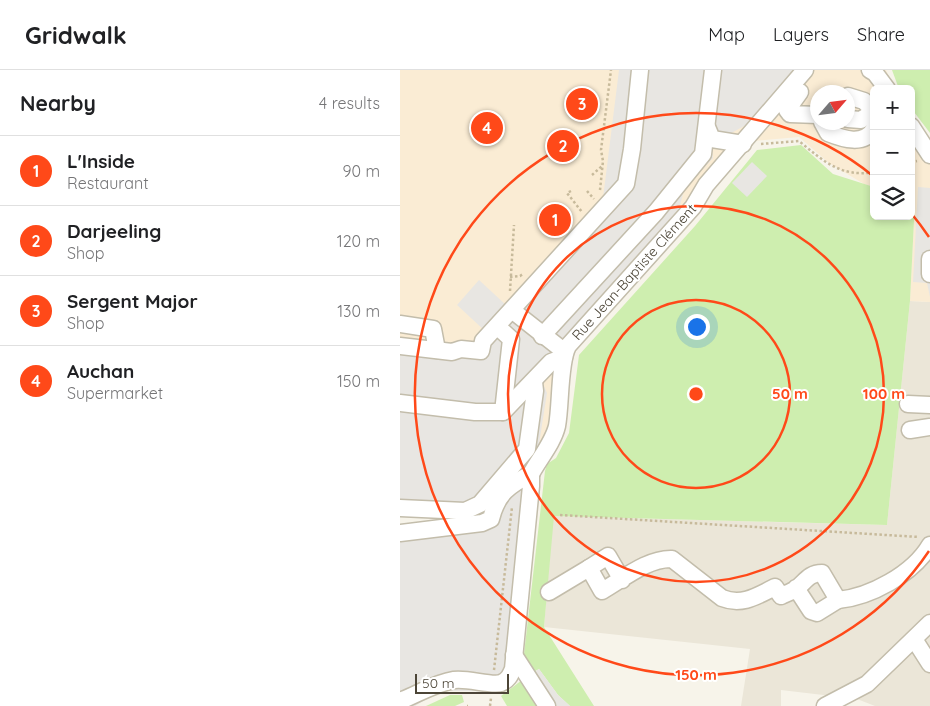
<!DOCTYPE html>
<meta charset="utf-8">
<style>
:root{--surface:#fff;--page:#f6f6f6;--text:#202124;--muted:#757577;--line:#e0e0e0;--accent:#ff4919}
body{margin:0;font-family:Quicksand,sans-serif;background:var(--page);color:var(--text)}
.controls{position:absolute;right:15px;top:15px;display:grid;overflow:hidden;border-radius:8px;box-shadow:0 2px 8px #0003}
.controls button{width:45px;height:45px;display:grid;place-items:center;padding:0;border:0;border-bottom:1px solid var(--line);background:var(--surface);color:var(--text);font:25px sans-serif}
.compass{position:absolute;left:410px;top:15px;width:45px;height:45px;border-radius:50%;background:var(--surface);box-shadow:0 2px 8px #0003;rotate:62deg}
.scale{position:absolute;left:15px;bottom:12px;width:94px;box-sizing:border-box;padding-left:5px;border:2px solid #4c4537;border-top:0;font-size:14px;line-height:18px;white-space:nowrap;color:#4c4537;-webkit-text-stroke:4px #fff;paint-order:stroke}
.you{position:absolute;left:296px;top:256px;width:18px;height:18px;margin:-12px;border:4px solid #fff;border-radius:50%;background:#1a73e8;box-shadow:0 0 0 8px #1a73e833}
.badge{display:grid;place-items:center;width:32px;height:32px;border-radius:50%;background:var(--accent);color:#fff;font-size:16px;font-weight:700}
.pin{position:absolute;translate:-50% -50%;border:2px solid #fff;box-shadow:0 1px 5px #0006}
.list{margin:0;padding:0;list-style:none}
h2{display:flex;justify-content:space-between;align-items:center;height:65px;margin:0;padding:0 20px;font-size:21px}
h2 small{font-size:16px;font-weight:400;color:var(--muted)}
.list li{display:grid;grid-template-columns:32px 1fr auto;gap:15px;align-items:center;box-sizing:border-box;height:70px;padding:0 20px;border-top:1px solid var(--line)}
.list b{display:block;font-size:19px;white-space:nowrap}
.list p{margin:0;font-size:16px;white-space:nowrap;color:var(--muted)}
.list em{font-size:16px;font-style:normal;color:var(--muted)}
.icon{flex:none;width:28px;height:28px;fill:none;stroke:currentColor;stroke-width:2;stroke-linecap:round;stroke-linejoin:round}
.map{position:relative;flex:none;width:530px;height:636px;overflow:hidden}
header{display:flex;align-items:center;gap:30px;box-sizing:border-box;height:70px;padding:0 25px;background:var(--surface);border-bottom:1px solid var(--line)}
header strong{font-size:24px}
nav{display:flex;gap:28px;margin-inline-start:auto;font-size:18px}
main{display:flex}
aside{flex:1;background:var(--surface)}
.map>svg:first-child{display:block}
.residential{fill:#ebe6d8}
.commercial{fill:#faecd4;fill-rule:evenodd}
.green{fill:#ceeeaf}
.parking{fill:#e8e6e2}
.lines{fill:none;stroke-linecap:round;stroke-linejoin:round}
.minor-casing{stroke:#c3bdab;stroke-width:19}
.path{stroke:#c7ba9b;stroke-width:2.5;stroke-dasharray:2.5 2.5;stroke-linecap:butt}
.minor{stroke:#fff;stroke-width:16}
.ring{fill:none;stroke:#ff4919;stroke-width:2.5}
.labels{text-anchor:middle;dominant-baseline:central;stroke-width:4;stroke-linejoin:round;paint-order:stroke}
.street-label{font-size:14px;fill:#4c4537;stroke:#fff}
.centre{fill:#ff4919;stroke:#fff;stroke-width:2.5}
.ring-label{font-size:15px;text-anchor:middle;font-weight:bold;fill:#ff4919;stroke:#fff;stroke-width:4;stroke-linejoin:round;paint-order:stroke}
</style>
<header>
<strong>Gridwalk</strong>
<nav><a>Map</a><a>Layers</a><a>Share</a></nav>
</header>
<main>
<aside>
<h2>Nearby<small>4 results</small></h2>
<ul class="list">
<li><span class="badge">1</span><div><b>L'Inside</b><p>Restaurant</p></div><em>90 m</em></li>
<li><span class="badge">2</span><div><b>Darjeeling</b><p>Shop</p></div><em>120 m</em></li>
<li><span class="badge">3</span><div><b>Sergent Major</b><p>Shop</p></div><em>130 m</em></li>
<li><span class="badge">4</span><div><b>Auchan</b><p>Supermarket</p></div><em>150 m</em></li>
</ul>
</aside>
<div class="map">
<svg width="530" height="636" viewBox="0 0 530 636">
<rect width="100%" height="100%" fill="#f7f4ea"/>
<path class="residential" d="M 510,231 L 530,232 L 530,636 L 475,636 L 457,629 L 381,620 L 381,636 L 341,636 L 350,579 L 144,557 L 153,446 L 487,455 Z"/>
<g class="commercial">
<path d="M 0,0 L 486,0 L 494,19 L 474,19 L 474,117 L 464,114 L 429,93 L 399,67 L 353,71 L 281,144 L 154,305 L 148,361 L 143,369 L 74,446 L 0,441 ZM 418,22 L 448,22 L 448,52 L 418,52 Z"/>
<path d="M 511,56 L 530,85 L 530,232 L 510,231 L 515,131 L 511,129 Z"/>
</g>
<g class="green">
<path d="M 492,0 L 530,0 L 530,63 L 511,38 L 511,19 L 499,19 Z"/>
<path d="M 401,75 L 433,104 L 474,117 L 474,146 L 511,146 L 511,129 L 515,131 L 510,231 L 487,455 L 154,446 L 144,557 L 194,636 L 170,636 L 158,625 L 139,599 L 130,604 L 124,584 L 145,401 L 147,394 L 156,388 L 169,363 L 179,285 L 295,156 L 357,80 Z"/>
<path d="M 122,610 L 139,636 L 107,636 L 101,626 Z"/>
<path d="M 50,625 L 62,625 L 64,632 L 55,636 L 26,636 Z"/>
</g>
<g class="parking">
<path d="M 219,0 L 396,0 L 346,55 L 311,74 L 313,88 L 284,120 L 279,139 L 136,298 L 147,323 L 139,374 L 80,439 L 139,405 L 116,607 L 75,617 L 75,621 L 46,621 L 46,617 L 15,636 L 0,636 L 0,458 L 68,451 L 0,441 L 0,283 L 70,275 L 85,261 L 57,235 L 79,210 L 106,235 L 203,128 Z"/>
<path d="M 352,92 L 367,106 L 347,127 L 332,113 Z"/>
<path d="M 518,117 L 530,118 L 530,227 L 527,213 L 513,212 Z"/>
<path d="M 139,599 L 158,625 L 170,636 L 155,636 L 130,604 Z"/>
</g>
<g class="lines">
<g class="minor-casing">
<g id="minor">
<path d="M 470,0 L 475,3 L 487,19"/>
<path d="M 400,22 L 387,40 L 390,44 L 418,45"/>
<path d="M 448,26 L 464,31 L 474,41"/>
<path d="M 448,49 L 461,50 L 474,41"/>
<path d="M 422,52 L 428,63 C 443,69 464,76 474,59"/>
<path d="M 511,56 L 530,85"/>
<path d="M 307,57 L 312,69 L 343,74"/>
<path d="M 530,189 L 530,204"/>
<path d="M 113,241 L 165,282"/>
<path d="M 0,254 L 33,259 L 37,280"/>
<path d="M 98,257 L 111,269 L 103,342"/>
<path d="M 142,266 L 256,142 L 303,84 L 313,0"/>
<path d="M 0,276 L 52,282 L 61,279 L 81,281 L 83,271 L 226,114 L 232,79 L 240,0"/>
<path d="M 0,333 L 75,342 L 103,342 L 151,292 L 164,287"/>
<path d="M 508,334 L 530,335"/>
<path d="M 510,360 L 530,357"/>
<path d="M 131,404 C 139,389 153,373 157,356 C 161,335 159,292 168,276 L 293,137 L 306,115 L 405,0"/>
<path d="M 0,438 L 65,441 L 80,434 L 127,379 L 135,321 L 134,312"/>
<path d="M 0,463 L 82,453 L 91,449 C 97,424 109,415 131,404"/>
<path d="M 222,510 L 208,486 L 189,498 L 202,521 C 223,509 248,488 272,489 L 322,528 C 342,536 357,526 375,517 L 381,526 C 385,524 391,522 396,519 C 405,512 409,503 422,503 L 438,530 L 417,543 L 411,541 L 396,518"/>
<path d="M 149,522 L 189,498"/>
<path d="M 438,530 C 470,527 513,504 530,475"/>
<path d="M 514,569 L 530,594"/>
<path d="M 114,585 L 147,636"/>
<path d="M 0,631 C 18,624 35,613 54,610 C 68,608 91,616 101,613 C 108,610 110,606 113,599 L 131,416 L 131,404"/>
<path d="M 425,636 L 467,614 L 530,553"/>
</g>
</g>
<g class="path">
<path d="M 361,74 L 399,71 C 422,90 441,108 474,102"/>
<path d="M 511,92 L 517,91"/>
<path d="M 192,105 L 202,96"/>
<path d="M 200,120 L 203,91 L 201,80 L 211,0"/>
<path d="M 171,121 L 167,123 L 182,142"/>
<path d="M 187,121 L 194,129"/>
<path d="M 110,207 L 120,206 L 123,204"/>
<path d="M 110,221 L 114,155"/>
<path d="M 160,445 L 519,467"/>
<path d="M 94,600 L 112,437"/>
<path d="M 67,636 L 68,636"/>
<path d="M 90,636 L 91,628"/>
</g>
<use href="#minor" class="minor"/>
</g>
<g class="ring">
<circle cx="296" cy="324" r="94"/>
<circle cx="296" cy="324" r="188"/>
<path d="M529 481A281 281 0 1 1 473 106M511 143A281 281 0 0 1 529 167"/>
</g>
<g class="labels">
<g class="street-label">
<text transform="translate(234 202) rotate(-48)">Rue Jean-Baptiste Clément</text>
</g>
</g>
<circle cx="296" cy="324" r="8" class="centre"/>
<g class="ring-label">
<text x="390" y="329">50 m</text>
<text x="484" y="329">100 m</text>
<text x="296" y="610">150 m</text>
</g>
</svg>
<div class="controls">
<button>+</button>
<button>−</button>
<button><svg class="icon" aria-label="layers" viewBox="0 0 24 24"><path d="M12 4l9 5-9 5-9-5zM3 14l9 5 9-5"/></svg></button>
</div>
<svg class="compass" viewBox="-18 -18 36 36"><path d="M0-13l5 13h-10z" fill="#e53935"/><path d="M0 13l5-13h-10z" fill="#757577"/></svg>
<div class="scale">50 m</div>
<div class="you"></div>
<div class="pin badge" style="left:155px;top:150px">1</div>
<div class="pin badge" style="left:163px;top:76px">2</div>
<div class="pin badge" style="left:182px;top:34px">3</div>
<div class="pin badge" style="left:87px;top:58px">4</div>
</div>
</main>
